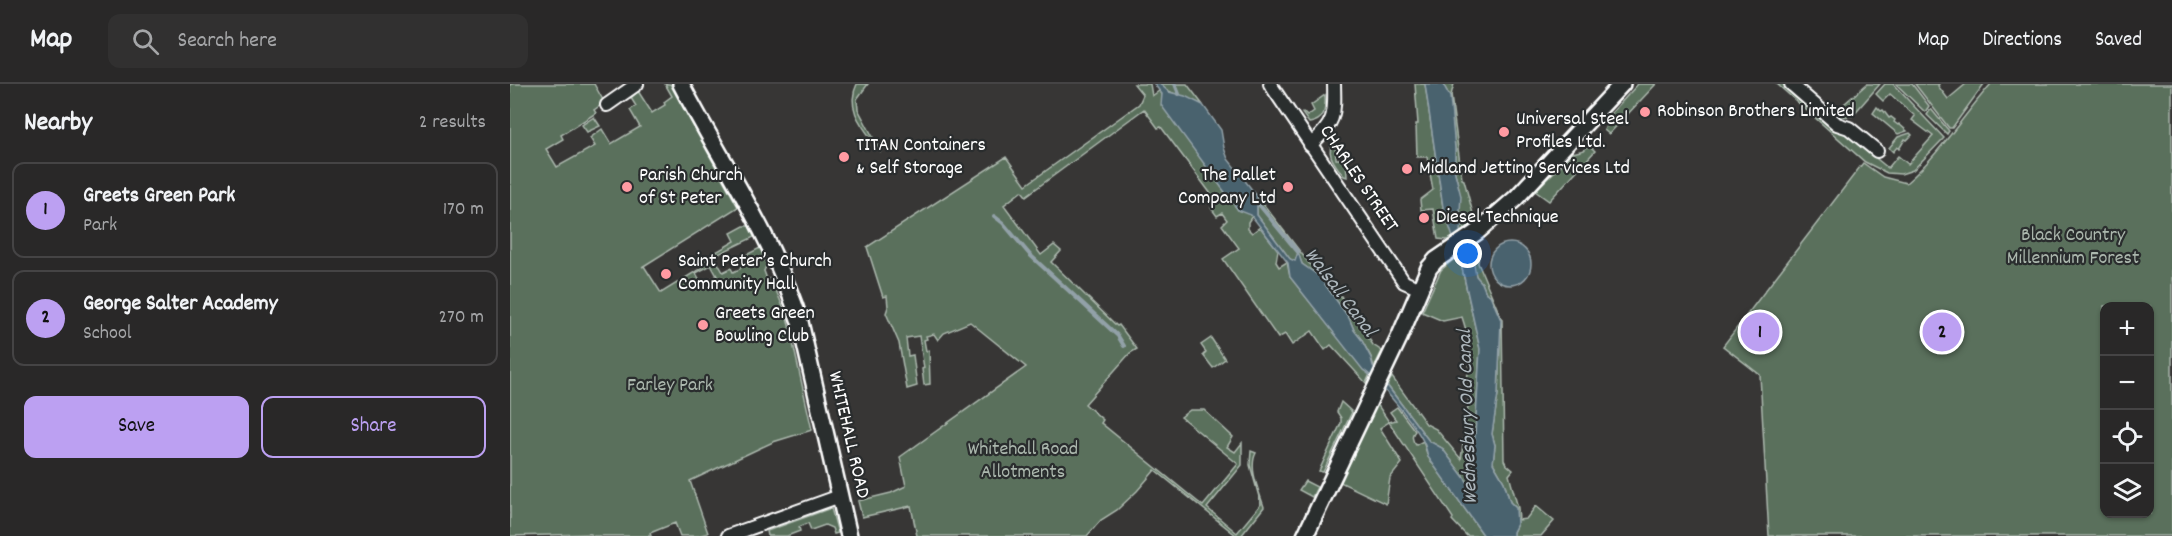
<!DOCTYPE html>
<meta charset="utf-8">
<style>
:root{--surface:#292828;--page:#313030;--text:#f1f3f6;--muted:#a5a6a8;--line:#454445;--accent:#bca0f2}
body{margin:0;font-family:Dekko,sans-serif;background:var(--page);color:var(--text)}
.controls{position:absolute;right:18px;bottom:18px;display:grid;overflow:hidden;border-radius:12px;box-shadow:0 2px 4px #0004}
.controls button{width:54px;height:54px;display:grid;place-items:center;padding:0;border:0;border-bottom:2px solid var(--line);background:var(--surface);color:var(--text);font:30px sans-serif}
.you{position:absolute;left:958px;top:170px;width:21px;height:21px;margin:-15px;border:4px solid #fff;border-radius:50%;background:#1a73e8;box-shadow:0 0 0 9px #1a73e833}
.badge{display:grid;place-items:center;width:39px;height:39px;border-radius:50%;background:var(--accent);color:#111;font-size:20px;font-weight:700}
.pin{position:absolute;translate:-50% -50%;border:3px solid #fff;box-shadow:0 2px 6px #0006}
.list{margin:0;padding:0;list-style:none}
h2{display:flex;justify-content:space-between;align-items:center;height:78px;margin:0;padding:0 24px;font-size:26px}
h2 small{font-size:20px;font-weight:400;color:var(--muted)}
.list li{display:grid;grid-template-columns:39px 1fr auto;gap:18px;align-items:center;box-sizing:border-box;height:96px;margin:0 12px 12px;padding:0 12px;border:2px solid var(--line);border-radius:12px}
.list b{display:block;font-size:22px;white-space:nowrap}
.list p{margin:0;font-size:20px;white-space:nowrap;color:var(--muted)}
.list em{font-size:20px;font-style:normal;color:var(--muted)}
.actions{display:flex;gap:12px;padding:18px 24px}
.actions a{flex:1;padding:14px 0;border:2px solid var(--accent);border-radius:12px;text-align:center;font-size:21px;color:var(--accent)}
.actions .main{background:var(--accent);color:#111}
.icon{flex:none;width:33px;height:33px;fill:none;stroke:currentColor;stroke-width:2;stroke-linecap:round;stroke-linejoin:round}
.map{position:relative;flex:none;width:1662px;height:452px;overflow:hidden}
header{display:flex;align-items:center;gap:36px;box-sizing:border-box;height:84px;padding:0 30px;background:var(--surface);border-bottom:2px solid var(--line)}
header strong{font-size:28px}
nav{display:flex;gap:33px;margin-inline-start:auto;font-size:21px}
.search{width:420px;height:54px;background:var(--page);display:flex;align-items:center;gap:15px;box-sizing:border-box;padding:0 21px;border-radius:12px;color:var(--muted);font-size:22px}
main{display:flex}
aside{flex:1;background:var(--surface)}
.map>svg:first-child{display:block}
.green{fill:#5a705c;stroke:#acb8ae;stroke-width:1.5;fill-rule:evenodd}
.water{fill:#4a626e;stroke:#92a1a8;stroke-width:1.5}
.lines{fill:none;stroke-linecap:round;stroke-linejoin:round}
.stream{stroke:#92a1a8;stroke-width:4}
.minor-casing{stroke:#fff;stroke-width:16}
.major-casing{stroke:#fff;stroke-width:20}
.minor{stroke:#2a2d2e;stroke-width:12}
.major{stroke:#2a2d2e;stroke-width:15}
.poi-dot{fill:#ff9aa2;stroke:#2a2d2e;stroke-width:2}
.labels{text-anchor:middle;dominant-baseline:central;stroke-width:4.5;stroke-linejoin:round;paint-order:stroke}
.poi-label{font-size:20px;fill:#fff;stroke:#2a2d2e;text-anchor:start}
.street-label{font-size:20px;fill:#fff;stroke:#2a2d2e}
.park-label{font-size:20px;fill:#acb8ae;stroke:#2a2d2e}
.water-label{font-size:21px;font-style:italic;fill:#aeb8be;stroke:#2a2d2e}
</style>
<header>
<strong>Map</strong>
<div class="search"><svg class="icon" aria-label="search" viewBox="0 0 24 24"><circle cx="10" cy="10" r="6"/><path d="M15 15l6 6"/></svg>Search here</div>
<nav><a>Map</a><a>Directions</a><a>Saved</a></nav>
</header>
<main>
<aside>
<h2>Nearby<small>2 results</small></h2>
<ul class="list">
<li><span class="badge">1</span><div><b>Greets Green Park</b><p>Park</p></div><em>170 m</em></li>
<li><span class="badge">2</span><div><b>George Salter Academy</b><p>School</p></div><em>270 m</em></li>
</ul>
<div class="actions"><a class="main">Save</a><a>Share</a></div>
</aside>
<div class="map">
<svg width="1662" height="452" viewBox="0 0 1662 452">
<rect width="100%" height="100%" fill="#373635"/>
<filter id="ink" filterUnits="userSpaceOnUse"><feTurbulence type="fractalNoise" baseFrequency=".0167" numOctaves="2"/><feDisplacementMap in="SourceGraphic" scale="12" xChannelSelector="R" yChannelSelector="G"/><feConvolveMatrix kernelMatrix="1 2 1 2 8 2 1 2 1" color-interpolation-filters="sRGB"/></filter>
<g filter="url(#ink)">
<g class="green">
<path d="M 0,0 L 84,0 L 93,16 L 117,0 L 121,0 L 84,26 L 86,29 L 51,51 L 53,55 L 36,65 L 47,83 L 85,62 L 80,54 L 92,45 L 101,60 L 130,43 L 120,26 L 126,22 L 121,14 L 128,7 L 142,29 L 155,21 L 154,18 L 162,12 L 155,0 L 160,0 L 228,123 L 132,183 L 134,182 L 151,209 L 193,183 L 196,174 L 225,157 L 221,149 L 234,142 L 239,142 L 244,153 L 204,172 L 213,188 L 221,184 L 223,188 L 230,185 L 232,179 L 238,175 L 236,171 L 250,164 L 257,180 L 254,187 L 257,195 L 261,195 L 277,232 L 302,346 L 263,358 L 180,397 L 198,449 L 188,452 L 170,452 L 165,439 L 140,449 L 141,452 L 82,452 L 81,450 L 0,452 ZM 201,181 L 207,192 L 192,200 L 186,189 Z"/>
<path d="M 347,0 L 358,0 L 347,15 L 348,25 L 371,68 C 356,46 334,27 347,0 Z"/>
<path d="M 624,0 L 640,0 L 642,12 L 649,7 L 652,10 L 652,21 L 728,126 L 739,129 L 742,132 L 738,138 L 738,145 L 742,149 L 750,143 L 768,166 L 766,178 L 769,183 L 777,178 L 780,193 L 853,285 L 860,290 L 856,299 L 821,261 L 815,266 L 802,247 L 782,261 L 775,250 L 768,254 L 713,175 L 729,164 L 712,141 L 717,136 L 712,129 L 707,132 L 701,124 L 705,121 L 702,116 L 704,114 L 651,43 L 648,44 L 634,25 L 516,112 L 512,107 L 494,121 L 531,171 L 544,161 L 551,167 L 541,178 L 607,242 L 609,241 L 627,265 L 620,269 L 575,320 L 593,336 L 591,339 L 693,422 L 728,380 L 671,333 L 680,326 L 694,326 L 723,353 L 717,363 L 725,368 L 732,359 L 732,381 L 697,424 L 727,449 L 751,420 L 740,381 L 741,367 L 746,369 C 738,384 749,407 754,423 L 731,452 L 727,452 L 645,386 L 627,407 L 607,426 L 591,436 L 577,452 L 407,452 L 401,422 L 352,433 L 348,417 L 381,409 L 396,402 L 390,373 L 516,283 L 460,238 L 434,249 L 428,256 L 424,250 L 416,252 L 417,255 L 414,256 L 416,267 L 419,266 L 420,300 L 414,301 L 412,285 L 414,284 L 409,252 L 396,254 L 398,272 L 403,271 L 407,302 L 397,305 L 389,259 L 376,229 L 378,223 L 377,212 L 373,213 L 357,163 L 496,73 L 516,101 L 629,20 L 633,11 Z"/>
<path d="M 650,0 L 677,0 L 693,21 C 680,14 659,11 650,0 Z"/>
<path d="M 905,0 L 915,0 L 933,123 L 944,153 L 937,156 L 928,155 L 923,125 L 911,126 L 910,116 L 923,106 L 917,73 L 907,73 L 906,40 L 908,40 Z"/>
<path d="M 933,0 L 944,0 L 941,11 L 952,95 L 954,96 L 965,137 L 951,150 L 950,145 L 956,138 L 950,128 L 949,104 L 945,89 L 945,64 L 940,13 Z"/>
<path d="M 1128,0 L 1146,0 L 1099,50 L 1094,46 L 1096,42 L 1095,36 Z"/>
<path d="M 1267,0 L 1275,0 L 1378,84 L 1388,72 L 1398,80 L 1423,52 L 1402,36 L 1405,32 L 1380,10 L 1373,17 L 1366,10 L 1375,0 L 1383,0 L 1434,54 L 1403,86 L 1391,90 L 1377,89 L 1355,78 Z"/>
<path d="M 1357,0 L 1370,0 L 1342,32 L 1329,33 L 1326,27 Z"/>
<path d="M 1386,0 L 1402,0 L 1419,22 L 1415,28 Z"/>
<path d="M 1405,0 L 1429,0 L 1428,2 L 1438,15 L 1456,0 L 1474,0 L 1442,44 L 1439,44 Z"/>
<path d="M 1481,0 L 1662,0 L 1662,452 L 1259,452 L 1250,291 L 1213,262 L 1353,79 L 1373,93 L 1396,99 C 1430,70 1452,33 1481,0 ZM 1594,222 L 1640,222 L 1640,430 L 1594,430 Z"/>
<path d="M 815,11 C 816,25 815,37 799,39 L 792,29 L 793,28 L 797,32 L 804,27 L 801,21 Z"/>
<path d="M 1367,23 L 1371,27 L 1373,26 L 1379,34 L 1381,33 L 1385,36 L 1384,38 L 1388,41 L 1389,40 L 1397,47 L 1388,50 L 1363,29 Z"/>
<path d="M 1421,25 L 1439,47 L 1437,50 L 1417,31 Z"/>
<path d="M 84,33 L 90,42 L 77,48 L 72,41 Z"/>
<path d="M 1400,49 L 1402,51 L 1397,56 L 1395,55 L 1389,65 L 1387,63 L 1383,68 L 1379,64 L 1388,53 Z"/>
<path d="M 825,54 L 826,75 L 836,75 L 837,93 L 834,92 C 824,79 814,69 825,54 Z"/>
<path d="M 1079,61 L 1085,67 L 1039,117 L 1025,107 L 1063,69 L 1074,66 Z"/>
<path d="M 747,112 L 802,183 L 812,183 L 863,261 L 872,267 L 864,283 L 861,273 L 851,255 L 844,246 L 839,234 L 809,192 L 792,180 L 788,169 L 785,178 L 780,175 L 747,131 Z"/>
<path d="M 962,162 L 969,172 L 968,179 L 992,236 L 994,376 L 996,380 L 1003,386 L 999,391 L 1008,424 L 1009,436 L 1016,435 L 1026,422 L 1044,437 L 1031,452 L 1003,452 L 1003,448 L 1007,440 L 1006,424 L 1000,418 L 994,398 L 983,379 L 985,361 L 982,350 L 988,310 L 991,236 L 980,211 L 976,209 L 972,199 L 966,192 L 962,178 L 953,167 Z"/>
<path d="M 949,171 L 970,265 L 962,402 L 959,400 L 932,364 L 919,357 L 877,301 L 882,293 L 916,340 L 926,345 L 951,375 L 960,307 L 955,303 C 963,270 962,264 952,233 L 933,237 L 912,228 L 931,186 Z"/>
<path d="M 701,254 L 715,275 L 703,284 L 693,271 L 696,268 L 691,261 Z"/>
<path d="M 831,318 L 842,328 L 813,388 L 809,387 L 831,339 L 831,334 L 827,328 Z"/>
<path d="M 863,320 L 867,320 L 879,338 L 886,336 L 880,328 L 887,323 L 905,347 C 901,351 902,357 906,361 L 913,357 L 918,373 L 974,452 L 957,452 L 942,436 L 943,434 L 879,338 L 870,344 L 892,379 L 880,394 L 876,420 L 830,398 Z"/>
<path d="M 795,397 L 807,403 L 802,413 L 789,406 Z"/>
<path d="M 321,424 L 328,449 L 324,450 L 322,444 L 315,441 L 301,446 L 298,439 L 289,443 L 290,447 L 277,452 L 258,452 L 257,447 Z"/>
</g>
<g class="water">
<path d="M 644,0 L 650,0 L 659,8 L 675,12 L 693,21 L 711,46 L 714,64 L 718,75 L 747,112 L 747,131 L 780,175 L 785,177 L 788,168 L 792,180 L 809,192 L 839,234 L 844,246 L 851,255 L 861,274 L 863,282 L 879,304 L 919,357 L 932,364 L 959,400 L 962,402 L 970,265 L 950,175 L 933,123 L 915,0 L 933,0 L 940,13 L 945,64 L 945,89 L 951,112 L 950,128 L 957,134 L 956,138 L 950,145 L 953,167 L 964,180 L 966,192 L 972,199 L 976,209 L 980,211 L 991,236 L 988,310 L 982,350 L 985,361 L 983,379 L 994,398 L 1000,418 L 1006,424 L 1007,440 L 1003,448 L 1003,452 L 974,452 L 918,373 C 917,369 916,363 914,359 C 907,343 867,294 853,286 L 780,193 L 778,179 L 741,131 L 728,126 L 651,21 L 652,10 Z"/>
<circle cx="1000" cy="180" r="21"/>
</g>
<g class="lines">
<g class="stream">
<path d="M 665,0 L 669,10"/>
<path d="M 746,117 L 788,168"/>
<path d="M 484,132 L 493,139 L 520,171 L 608,252 L 614,262"/>
</g>
<g class="minor-casing">
<g id="minor">
<path d="M 760,0 L 894,198 L 910,205"/>
<path d="M 1281,0 L 1327,40 L 1339,44 L 1367,67"/>
<path d="M 97,21 L 127,0"/>
<path d="M 800,61 C 825,40 825,31 824,0"/>
<path d="M 218,452 L 330,412"/>
</g>
</g>
<g class="major-casing">
<g id="major">
<path d="M 171,0 C 212,79 263,152 290,238 L 339,452"/>
<path d="M 795,452 L 889,254 L 919,184 L 926,176 L 967,148 L 1006,114 L 1112,0"/>
</g>
</g>
<use href="#minor" class="minor"/>
<use href="#major" class="major"/>
</g>
</g>
<g class="poi-dot">
<circle cx="1135" cy="28" r="6"/>
<circle cx="994" cy="48" r="6"/>
<circle cx="334" cy="73" r="6"/>
<circle cx="897" cy="85" r="6"/>
<circle cx="117" cy="103" r="6"/>
<circle cx="778" cy="103" r="6"/>
<circle cx="914" cy="134" r="6"/>
<circle cx="156" cy="190" r="6"/>
<circle cx="193" cy="241" r="6"/>
</g>
<g class="labels">
<g class="poi-label">
<text x="1147" y="28">Robinson Brothers Limited</text>
<text x="1006" y="36">Universal Steel<tspan x="1006" dy="23">Profiles Ltd.</tspan></text>
<text x="346" y="62">TITAN Containers<tspan x="346" dy="23">&amp; Self Storage</tspan></text>
<text x="909" y="85">Midland Jetting Services Ltd</text>
<text x="129" y="92">Parish Church<tspan x="129" dy="23">of St Peter</tspan></text>
<text x="766" y="92" text-anchor="end">The Pallet<tspan x="766" dy="23">Company Ltd</tspan></text>
<text x="926" y="134">Diesel Technique</text>
<text x="168" y="178">Saint Peter’s Church<tspan x="168" dy="23">Community Hall</tspan></text>
<text x="205" y="230">Greets Green<tspan x="205" dy="23">Bowling Club</tspan></text>
</g>
<g class="street-label">
<text transform="translate(848 95) rotate(56)">CHARLES STREET</text>
<text transform="translate(338 351) rotate(77)">WHITEHALL ROAD</text>
</g>
<g class="park-label">
<text x="1563" y="152">Black Country<tspan x="1563" dy="23">Millennium Forest</tspan></text>
<text x="160" y="302">Farley Park</text>
<text x="513" y="366">Whitehall Road<tspan x="513" dy="23">Allotments</tspan></text>
</g>
<g class="water-label">
<text transform="translate(829 209) rotate(53)">Walsall Canal</text>
<text transform="translate(959 333) rotate(-92)">Wednesbury Old Canal</text>
</g>
</g>
</svg>
<div class="controls">
<button>+</button>
<button>−</button>
<button><svg class="icon" aria-label="locate" viewBox="0 0 24 24"><circle cx="12" cy="12" r="6"/><path d="M12 2v4M12 18v4M2 12h4M18 12h4"/></svg></button>
<button><svg class="icon" aria-label="layers" viewBox="0 0 24 24"><path d="M12 4l9 5-9 5-9-5zM3 14l9 5 9-5"/></svg></button>
</div>
<div class="you"></div>
<div class="pin badge" style="left:1250px;top:248px">1</div>
<div class="pin badge" style="left:1432px;top:248px">2</div>
</div>
</main>
